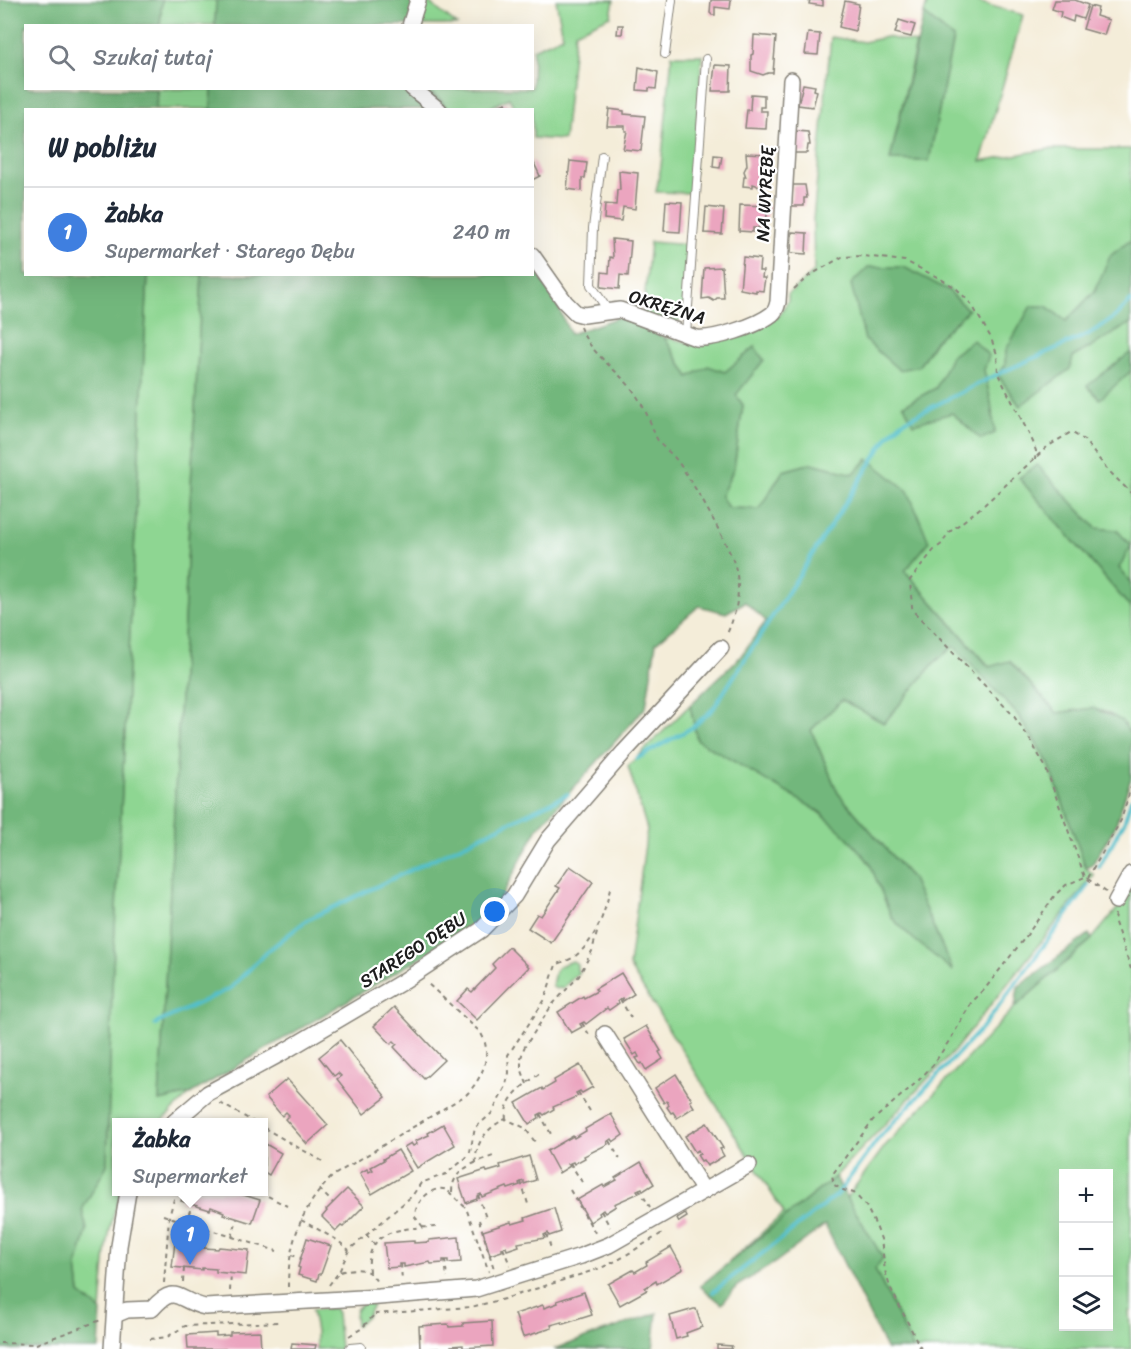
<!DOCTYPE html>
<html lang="pl">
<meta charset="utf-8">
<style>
:root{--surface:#fff;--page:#f2f2f3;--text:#1f2937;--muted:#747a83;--line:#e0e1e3;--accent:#d93025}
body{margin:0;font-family:Sriracha,sans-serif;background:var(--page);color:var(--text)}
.controls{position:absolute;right:18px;bottom:18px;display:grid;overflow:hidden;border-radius:0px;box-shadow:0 6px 24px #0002}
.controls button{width:54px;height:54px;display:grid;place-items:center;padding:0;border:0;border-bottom:2px solid var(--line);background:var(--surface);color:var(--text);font:30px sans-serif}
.you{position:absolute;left:495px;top:912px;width:21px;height:21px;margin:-15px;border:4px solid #fff;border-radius:50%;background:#1a73e8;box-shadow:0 0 0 9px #1a73e833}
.badge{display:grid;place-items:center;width:39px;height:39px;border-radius:50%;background:var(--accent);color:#fff;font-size:20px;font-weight:700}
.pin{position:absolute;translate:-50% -50px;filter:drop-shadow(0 2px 3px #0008)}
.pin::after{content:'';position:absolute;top:32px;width:21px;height:18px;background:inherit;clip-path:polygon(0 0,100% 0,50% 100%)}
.popup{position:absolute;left:112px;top:1118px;width:156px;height:78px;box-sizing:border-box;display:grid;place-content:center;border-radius:0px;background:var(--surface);filter:drop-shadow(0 2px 4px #0005);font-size:20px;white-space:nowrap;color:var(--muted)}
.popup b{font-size:22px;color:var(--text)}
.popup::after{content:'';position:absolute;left:50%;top:100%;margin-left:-12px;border:12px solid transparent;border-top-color:var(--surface)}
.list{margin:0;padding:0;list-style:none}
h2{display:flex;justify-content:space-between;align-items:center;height:78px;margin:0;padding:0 24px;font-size:26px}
h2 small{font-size:20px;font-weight:400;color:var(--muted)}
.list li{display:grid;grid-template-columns:39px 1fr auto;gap:18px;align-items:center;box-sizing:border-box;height:90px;padding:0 24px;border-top:2px solid var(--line)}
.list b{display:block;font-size:22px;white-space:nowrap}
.list p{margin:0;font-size:20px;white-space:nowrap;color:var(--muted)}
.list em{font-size:20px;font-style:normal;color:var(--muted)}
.icon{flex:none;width:33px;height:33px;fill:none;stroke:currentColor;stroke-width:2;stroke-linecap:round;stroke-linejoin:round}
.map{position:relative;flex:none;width:1131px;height:1349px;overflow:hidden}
.search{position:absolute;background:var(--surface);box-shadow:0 6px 24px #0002;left:24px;top:24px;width:510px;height:66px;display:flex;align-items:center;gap:15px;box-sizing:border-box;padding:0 21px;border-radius:0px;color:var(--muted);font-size:22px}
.panel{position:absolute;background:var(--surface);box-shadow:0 6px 24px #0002;left:24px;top:108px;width:510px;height:168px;border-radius:0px}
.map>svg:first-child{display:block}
.green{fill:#8ed692;stroke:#557957;stroke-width:1.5;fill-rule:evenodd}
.forest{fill:#72b77c;stroke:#476a4c;stroke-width:1.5}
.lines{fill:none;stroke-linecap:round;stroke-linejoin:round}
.stream{stroke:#52bfcb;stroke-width:4}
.building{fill:#eba5bf}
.service-casing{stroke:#88847a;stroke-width:10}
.minor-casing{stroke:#88847a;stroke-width:18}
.path{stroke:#88847a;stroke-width:2;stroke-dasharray:4.5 4.5;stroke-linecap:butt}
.service{stroke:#fff;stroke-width:8}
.minor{stroke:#fff;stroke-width:15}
.labels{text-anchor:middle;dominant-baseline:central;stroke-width:4.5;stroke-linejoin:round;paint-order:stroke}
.street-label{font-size:18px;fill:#1c1c1c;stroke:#fff}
</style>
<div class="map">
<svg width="1131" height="1349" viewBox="0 0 1131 1349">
<rect width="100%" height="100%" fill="#fff"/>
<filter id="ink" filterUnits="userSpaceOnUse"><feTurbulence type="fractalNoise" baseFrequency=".0167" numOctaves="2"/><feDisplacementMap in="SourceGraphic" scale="12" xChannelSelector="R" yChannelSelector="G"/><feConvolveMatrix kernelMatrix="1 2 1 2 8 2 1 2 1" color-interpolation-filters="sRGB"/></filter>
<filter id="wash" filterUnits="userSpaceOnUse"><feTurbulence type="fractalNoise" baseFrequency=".008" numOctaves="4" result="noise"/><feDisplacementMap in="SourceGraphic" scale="24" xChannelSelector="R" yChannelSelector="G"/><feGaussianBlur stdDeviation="1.35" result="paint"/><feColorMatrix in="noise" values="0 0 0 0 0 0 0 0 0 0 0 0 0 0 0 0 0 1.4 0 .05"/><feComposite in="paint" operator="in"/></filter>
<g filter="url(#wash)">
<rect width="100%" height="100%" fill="#f4edd9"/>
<g class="green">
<path d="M 162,0 L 216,0 L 215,25 L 160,25 Z"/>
<path d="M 556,0 L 614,0 L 611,16 L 575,32 L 564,140 L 533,138 L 532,110 L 515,109 L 509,98 L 487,109 L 447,109 L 441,100 L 426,89 L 532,88 L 533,49 L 563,36 Z"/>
<path d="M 928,0 L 978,0 L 978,2 L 1023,15 L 981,161 L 1049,149 L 1131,149 L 1131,240 L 1110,256 L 1095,291 L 1066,321 L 1046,306 L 1006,350 L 1005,366 L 997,374 L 1020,406 L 1073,357 L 1131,323 L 1131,583 L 1119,568 L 1096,528 L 1037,466 L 1019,478 L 1131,608 L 1131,734 C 1109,703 1091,708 1057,713 L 1010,661 L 990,667 L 905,571 L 867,460 L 853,474 L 812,463 L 784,471 L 759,509 L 728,508 L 720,496 L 734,467 L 743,405 L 736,396 L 755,347 L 725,372 L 689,377 L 664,337 L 696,344 L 778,317 L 788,301 L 788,294 L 814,272 L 813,220 L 831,37 L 864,42 L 886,37 L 916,43 L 890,160 L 929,161 L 953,38 L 924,14 ZM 948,290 L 968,310 L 935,341 L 919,366 ZM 973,341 C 984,371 991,400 995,433 L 981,438 L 952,413 L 904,405 L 936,388 L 951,356 Z"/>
<path d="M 427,1 L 457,25 L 419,25 Z"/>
<path d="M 672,55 L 702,55 L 692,193 L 656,192 L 661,166 Z"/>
<path d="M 157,89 L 212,89 L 211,109 L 156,109 Z"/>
<path d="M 650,242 L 690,245 L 684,313 L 677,323 L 643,314 Z"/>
<path d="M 148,275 L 202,275 L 159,1101 L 190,1094 L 161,1122 L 116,1122 L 116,1192 L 121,1192 C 106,1230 104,1270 101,1311 L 80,1294 L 77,1266 L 87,1230 L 82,1210 L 107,1165 L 112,988 Z"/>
<path d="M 954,646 L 1019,716 L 1049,764 L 1086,868 L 1094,875 L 954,1051 L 835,1177 L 729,1262 L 784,1213 L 629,966 L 647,829 L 628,766 L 690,705 L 697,740 C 750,771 836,810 869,863 C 879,879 886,900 892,918 L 912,879 L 838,793 L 811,730 L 842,700 L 884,723 L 934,663 Z"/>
<path d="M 1131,883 L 1131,1310 L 1129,1311 L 1131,1349 L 913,1349 L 875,1269 L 847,1197 L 885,1146 L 1015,1007 L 1092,939 L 1117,909 ZM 1064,1174 L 1108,1174 L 1108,1326 L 1064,1326 Z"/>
<path d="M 573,961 L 577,964 L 577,970 L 579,972 L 562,989 L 560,988 L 556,989 L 552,986 C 555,968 555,966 573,961 Z"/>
<path d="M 364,1303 L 373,1305 L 367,1316 L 356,1326 C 355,1314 353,1309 364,1303 Z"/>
<path d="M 334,1308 L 337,1313 L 340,1349 L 316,1349 L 316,1332 L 312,1310 Z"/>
</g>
<g class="forest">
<path d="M 0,0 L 162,0 L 160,25 L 26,26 L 26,88 L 157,89 L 156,109 L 26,110 L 26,274 L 148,275 L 112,988 L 107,1165 L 82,1210 L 87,1230 L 77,1266 L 80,1294 L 101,1311 L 99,1349 L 0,1349 Z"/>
<path d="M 216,0 L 426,0 L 427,1 L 419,25 L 215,26 Z"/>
<path d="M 924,14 L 953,38 L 929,161 L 890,160 Z"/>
<path d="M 212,88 L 426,89 L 441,100 L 447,109 L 211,110 Z"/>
<path d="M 1131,240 L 1131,323 L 1073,357 L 1070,369 L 1020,406 L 997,374 L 1005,366 L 1006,350 L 1031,306 L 1046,306 L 1066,321 L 1095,291 L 1110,256 Z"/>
<path d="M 533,266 L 557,304 L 570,334 L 619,317 L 664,337 L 689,377 L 708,366 L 725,372 L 755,347 L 764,360 L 736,395 L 743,405 L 734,468 L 721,496 L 728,508 L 759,509 L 783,471 L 812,463 L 853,474 L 868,459 L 908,491 L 929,542 L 905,571 L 989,667 L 1009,661 L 1057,713 L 1093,708 L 1121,720 L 1131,734 L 1131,778 L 1115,827 L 1092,865 L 1086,868 L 1049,764 L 1019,716 L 954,646 L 934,663 L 884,723 L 842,700 L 811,730 L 838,793 L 912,879 L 953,971 L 911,937 L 892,918 L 869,862 L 846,836 L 820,812 L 697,740 L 690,705 L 740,657 L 766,621 L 745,602 L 726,613 L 699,606 L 656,643 L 646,707 L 538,828 L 500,899 L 467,930 L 190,1094 L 159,1101 L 202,275 L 532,274 Z"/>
<path d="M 868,267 L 904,267 L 948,290 L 968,310 L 935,341 L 919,366 L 899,370 L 865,340 L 851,284 Z"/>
<path d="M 973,340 L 989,356 L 984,370 L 991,402 L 995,433 L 981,439 L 952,413 L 913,424 L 904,405 L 936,388 L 951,356 Z"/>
<path d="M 1131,352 L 1131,371 L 1100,399 L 1087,386 Z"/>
<path d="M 1037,465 L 1096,528 L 1117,530 L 1131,546 L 1119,568 L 1131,583 L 1131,608 L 1019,478 Z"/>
<path d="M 1089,934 L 1092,939 L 1015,1007 L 1018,987 Z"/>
<path d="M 835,1177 L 883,1258 L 875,1269 L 913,1349 L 886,1349 L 825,1225 L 776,1262 L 737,1286 L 722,1304 L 700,1286 Z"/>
<path d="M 657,1313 L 653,1349 L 554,1349 Z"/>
</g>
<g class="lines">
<g class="stream">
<path d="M 636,759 L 693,727 L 713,709 L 889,435 L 902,422 L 998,374 L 1091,333 L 1115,317 L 1131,301"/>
<path d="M 1099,867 L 1125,820 L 1131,799"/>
<path d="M 155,1024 L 231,988 L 265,953 L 307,920 L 568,794"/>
<path d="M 713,1292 L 837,1195 L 878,1139 L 983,1027 L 1089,885"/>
</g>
</g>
<g id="blocks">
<g class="building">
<path d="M 711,0 L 731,0 L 730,9 L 715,7 L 715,15 L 712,15 L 710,13 Z"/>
<path d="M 810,0 L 823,0 L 823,6 L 809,4 Z"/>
<path d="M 1055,0 L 1075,0 L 1088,5 L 1083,19 L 1074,16 L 1073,22 L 1060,17 L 1061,12 L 1052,9 Z"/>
<path d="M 845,1 L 859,4 L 855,31 L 839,27 Z"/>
<path d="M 1090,6 L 1098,8 L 1096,16 L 1109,20 L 1104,35 L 1083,29 Z"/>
<path d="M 899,20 L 915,25 L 911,37 L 895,33 Z"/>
<path d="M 618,25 L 623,25 L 622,34 L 617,34 Z"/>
<path d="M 808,33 L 820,34 L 818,55 L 805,54 Z"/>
<path d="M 754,35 L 776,37 L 773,73 L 768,73 L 763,75 L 751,71 L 751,55 L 753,54 Z"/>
<path d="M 715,65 L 731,66 L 730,91 L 712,91 Z"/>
<path d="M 639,67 L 658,72 L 656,89 L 649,88 L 649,91 L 637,90 Z"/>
<path d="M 803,84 L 815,86 L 814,90 L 817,91 L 813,107 L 798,105 Z"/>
<path d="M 751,94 L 764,95 L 764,107 L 760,107 L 760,111 L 767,111 L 766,129 L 745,128 L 747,110 L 750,110 Z"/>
<path d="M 506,103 L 509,110 L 496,110 L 495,107 Z"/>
<path d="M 609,109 L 624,111 L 624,114 L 645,116 L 641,151 L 623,149 L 627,131 L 625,131 L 625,126 L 607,126 Z"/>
<path d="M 796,131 L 808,132 L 810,145 L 808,145 L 807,153 L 793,153 Z"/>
<path d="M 746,153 L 767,154 L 766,162 L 763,161 L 762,180 L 766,185 L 761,189 L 756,185 L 753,184 L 753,187 L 743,186 L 744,177 L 746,177 L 744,171 L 747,165 Z"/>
<path d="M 714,155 L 722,156 L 720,168 L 713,167 Z"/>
<path d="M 532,159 L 540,176 L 532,180 Z"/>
<path d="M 570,161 L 587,163 L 585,178 L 582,178 L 582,191 L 567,189 Z"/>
<path d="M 619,171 L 638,173 L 635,209 L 623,207 L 621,221 L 604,219 L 605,204 L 616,205 L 617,190 L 620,190 Z"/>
<path d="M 793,185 L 805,185 L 807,198 L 804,198 L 804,206 L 790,206 Z"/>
<path d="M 666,201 L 682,202 L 680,232 L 664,231 Z"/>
<path d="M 740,205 L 769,206 L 765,224 L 759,224 L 759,228 L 753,228 L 753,232 L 739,231 Z"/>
<path d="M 706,207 L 724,209 L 722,234 L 704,233 Z"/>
<path d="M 792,232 L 807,233 L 806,254 L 791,253 Z"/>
<path d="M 612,239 L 631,241 L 628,276 L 620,275 L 619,289 L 601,287 L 602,272 L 609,273 L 610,257 L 613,258 Z"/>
<path d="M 743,257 L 760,259 L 759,271 L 763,271 L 762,278 L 765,278 L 763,291 L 756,290 L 756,292 L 740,289 Z"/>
<path d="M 722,267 L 724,298 L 717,298 L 714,301 L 709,298 L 702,299 L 704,268 Z"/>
<path d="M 570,866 L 593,882 L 551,943 L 528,928 L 537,914 L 541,916 L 560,888 L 556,886 Z"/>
<path d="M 509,947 L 529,967 L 477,1020 L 457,1001 L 468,989 L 472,992 L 495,968 L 492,964 Z"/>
<path d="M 621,973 L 634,994 L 623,1001 L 622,998 L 618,1001 L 619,1003 L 609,1010 L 607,1008 L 586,1024 L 584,1022 L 580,1024 L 582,1027 L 571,1033 L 558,1012 L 583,996 L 584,998 L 597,991 L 595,989 Z"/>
<path d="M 394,1007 L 444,1060 L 424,1079 L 394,1047 L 397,1044 L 394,1041 L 391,1044 L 374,1026 Z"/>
<path d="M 646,1026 L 661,1051 L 659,1052 L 663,1059 L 646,1070 L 642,1063 L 640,1064 L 636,1058 L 639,1057 L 637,1053 L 634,1055 L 624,1039 Z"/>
<path d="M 340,1040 L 386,1097 L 364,1114 L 337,1079 L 341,1076 L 338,1073 L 334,1076 L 319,1057 Z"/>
<path d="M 580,1065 L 593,1087 L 582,1093 L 580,1091 L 576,1093 L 578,1096 L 553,1107 L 554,1109 L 544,1115 L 542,1113 L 538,1115 L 539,1118 L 529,1124 L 516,1103 L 542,1088 L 543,1090 L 555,1083 L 554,1080 Z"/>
<path d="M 676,1074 L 692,1100 L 690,1101 L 694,1107 L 677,1118 L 673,1112 L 671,1113 L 667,1107 L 669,1105 L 667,1101 L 664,1103 L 655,1088 Z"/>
<path d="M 287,1079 L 328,1125 L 307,1144 L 285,1119 L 289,1115 L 286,1112 L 282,1116 L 266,1097 Z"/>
<path d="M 611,1114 L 623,1135 L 613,1142 L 611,1139 L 607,1142 L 608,1144 L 584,1156 L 585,1158 L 574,1164 L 573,1162 L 568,1164 L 570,1166 L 559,1173 L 547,1151 L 573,1136 L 574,1138 L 586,1131 L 585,1129 Z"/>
<path d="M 707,1123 L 723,1148 L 720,1149 L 724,1156 L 707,1166 L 703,1160 L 701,1161 L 697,1155 L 700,1154 L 698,1150 L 695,1152 L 685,1136 Z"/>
<path d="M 443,1124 L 455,1145 L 417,1168 L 404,1147 L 411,1143 L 413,1146 L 417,1144 L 415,1141 L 429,1135 L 428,1133 Z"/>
<path d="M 264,1143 L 281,1153 L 269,1175 L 264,1172 Z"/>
<path d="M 398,1150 L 411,1171 L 372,1194 L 360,1173 L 367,1169 L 369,1172 L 373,1170 L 371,1167 L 384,1160 L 383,1159 Z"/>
<path d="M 529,1156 L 536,1180 L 524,1184 L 524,1181 L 521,1182 L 519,1183 L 520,1185 L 508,1189 L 507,1187 L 482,1197 L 481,1194 L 477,1196 L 477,1199 L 466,1203 L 458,1179 L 486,1170 L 487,1172 L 501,1168 L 500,1165 Z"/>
<path d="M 641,1162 L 654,1184 L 643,1191 L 642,1188 L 637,1190 L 639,1193 L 614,1204 L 616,1206 L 605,1213 L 603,1210 L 599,1213 L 600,1215 L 590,1222 L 577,1200 L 603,1185 L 604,1187 L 617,1180 L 615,1178 Z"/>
<path d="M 347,1189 L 364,1206 L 343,1227 L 341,1226 L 336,1231 L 322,1217 L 327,1211 L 326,1210 Z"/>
<path d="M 184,1192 L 234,1192 L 260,1200 L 252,1223 L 223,1214 L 224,1212 L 211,1207 L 210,1210 L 181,1201 Z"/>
<path d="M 554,1208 L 561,1232 L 549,1236 L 548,1233 L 544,1235 L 545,1238 L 518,1243 L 519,1246 L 507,1250 L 506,1247 L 502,1248 L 502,1251 L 490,1255 L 483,1231 L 511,1222 L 512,1224 L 526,1220 L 525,1218 Z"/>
<path d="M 685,1213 L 687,1217 L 679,1222 L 677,1218 Z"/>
<path d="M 459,1237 L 461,1262 L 448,1263 L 448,1260 L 443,1260 L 443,1263 L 431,1264 L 430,1262 L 404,1267 L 404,1264 L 399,1264 L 399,1267 L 387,1268 L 384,1243 L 414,1241 L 414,1243 L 429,1242 L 429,1240 Z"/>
<path d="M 307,1238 L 331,1246 L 321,1274 L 319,1274 L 317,1281 L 298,1275 L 300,1268 L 298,1267 Z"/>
<path d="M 175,1242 L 205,1245 L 204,1248 L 218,1249 L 219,1247 L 249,1250 L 246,1275 L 216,1272 L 216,1269 L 202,1268 L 202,1270 L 172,1267 Z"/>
<path d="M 671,1247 L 683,1269 L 657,1284 L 656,1281 L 645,1288 L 647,1290 L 620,1305 L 608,1284 L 633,1270 L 635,1272 L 647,1265 L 646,1262 Z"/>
<path d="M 584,1292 L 592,1315 L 563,1324 L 562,1322 L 551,1325 L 552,1328 L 523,1337 L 515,1314 L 543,1305 L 544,1308 L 558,1303 L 557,1301 Z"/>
<path d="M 694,1309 L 696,1309 L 702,1327 L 686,1333 L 687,1336 L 676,1339 L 670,1316 Z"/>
<path d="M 492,1321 L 493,1346 L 463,1348 L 463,1345 L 451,1346 L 451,1348 L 420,1349 L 419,1326 L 448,1324 L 449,1327 L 463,1326 L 463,1323 Z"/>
<path d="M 260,1331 L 261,1349 L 188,1349 L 187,1335 L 216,1333 L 216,1336 L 230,1335 L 230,1332 Z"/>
<path d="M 292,1343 L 316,1345 L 315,1349 L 291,1349 Z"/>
<path d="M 717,1345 L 732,1346 L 731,1349 L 717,1349 Z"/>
</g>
</g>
</g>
<g filter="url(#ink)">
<use href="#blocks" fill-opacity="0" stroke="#88847a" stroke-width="1.5"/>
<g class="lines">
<g class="service-casing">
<g id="service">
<path d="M 665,54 L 672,0"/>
<path d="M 602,156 L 593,228 L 591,285 L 609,312"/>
<path d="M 686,334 L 706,59"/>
<path d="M 350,1348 L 361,1347"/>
</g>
</g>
<g class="minor-casing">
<g id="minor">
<path d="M 410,26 L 418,0"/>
<path d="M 412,88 L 439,110"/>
<path d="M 532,255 L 565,302 L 576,313 L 584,315 L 620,310 L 696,338 C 714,340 757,326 772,314 C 776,311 777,306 778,302 L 791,80"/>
<path d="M 1116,901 L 1131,874"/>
<path d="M 605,1034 L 704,1191"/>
<path d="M 174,1122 L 208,1093 L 280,1054 L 402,982 L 481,930 L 514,896 L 548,840 L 624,752 L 721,648"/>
<path d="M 115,1315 L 127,1310 L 152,1309 C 176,1282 177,1301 205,1307 L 379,1297 L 476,1289 L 581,1256 L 609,1245 L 749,1165"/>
<path d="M 112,1349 L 119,1246 L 128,1192"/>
</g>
</g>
<g class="path">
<path d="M 794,289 L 809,276 L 842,257 L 864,256 L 905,261 L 939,278 L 956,288 L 972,305 L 990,336 L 997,354 L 998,374 L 1033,442 L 1036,451 L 1035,459"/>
<path d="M 580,327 C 590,353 615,368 632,389 C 638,397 644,408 648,417 C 652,425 654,435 659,442 C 663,448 670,452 675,458 C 689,475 732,549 736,570 C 741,593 736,615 726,636"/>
<path d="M 1088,878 L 1121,820 L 1131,787"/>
<path d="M 1106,892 L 1085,877 L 1045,766 L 1029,738 L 1013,715 L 914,612 L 912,607 L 910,580 L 934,550 L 943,543 L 947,534 L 984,505 L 1047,447 L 1071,432 L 1084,440 L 1107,469 L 1131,493"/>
<path d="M 1115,914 L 1114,920 L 1131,969"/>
<path d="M 620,999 L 631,1018"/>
<path d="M 582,1023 L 590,1036"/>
<path d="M 527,1084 L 521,1068 L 521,1058 L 524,1048 L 552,1005 L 579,976 L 592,951 L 598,929"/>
<path d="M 578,1092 L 590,1111"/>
<path d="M 220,1103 L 254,1122"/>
<path d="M 540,1114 L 551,1134"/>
<path d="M 506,1119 C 503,1099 524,1085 539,1074"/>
<path d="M 264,1128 L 322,1161"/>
<path d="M 609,1141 L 620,1159"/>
<path d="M 476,1163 C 474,1144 488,1126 506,1119 L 525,1128 L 535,1142"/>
<path d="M 570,1163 L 582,1182"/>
<path d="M 521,1182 L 528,1204"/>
<path d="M 319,1189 L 333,1203"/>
<path d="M 639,1189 L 650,1207"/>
<path d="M 570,1190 L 597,1236"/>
<path d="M 260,1192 L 287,1206"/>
<path d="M 452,1192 C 452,1168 477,1162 496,1155"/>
<path d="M 478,1195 L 486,1218"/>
<path d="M 601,1211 L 610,1227"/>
<path d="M 163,1215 L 277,1251"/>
<path d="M 301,1220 L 337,1240 L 349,1250"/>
<path d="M 479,1220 L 494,1269"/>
<path d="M 186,1223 L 192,1204"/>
<path d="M 423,1227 L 415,1217 C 414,1203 432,1184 447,1190 L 466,1208 L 489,1272"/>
<path d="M 366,1234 L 374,1244"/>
<path d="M 546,1234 L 552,1251"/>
<path d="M 232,1237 L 237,1219"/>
<path d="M 503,1248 L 510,1265"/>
<path d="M 291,1255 L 301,1258"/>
<path d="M 445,1260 L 447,1278"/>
<path d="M 401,1264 L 402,1282"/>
<path d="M 340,1272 C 357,1267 369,1267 378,1284"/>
<path d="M 369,1272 C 365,1228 403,1228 436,1227"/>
<path d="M 183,1282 L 184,1268"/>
<path d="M 164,1283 L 169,1217 L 176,1192"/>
<path d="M 329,1285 L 339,1272 L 349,1250 L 412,1196 L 421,1183 L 446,1174 L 466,1158 L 470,1152 L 475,1128 L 492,1113 L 505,1088 L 509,1073 L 508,1055 L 544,1001 L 556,965 C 561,962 568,961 574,957 C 595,942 605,913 610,889"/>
<path d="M 288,1287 C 288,1243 302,1205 334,1175 L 466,1095 C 482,1079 494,1053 480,1032 L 426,982"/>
<path d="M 230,1291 L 231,1273"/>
<path d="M 375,1314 L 471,1307 L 504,1299 L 601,1268 L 618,1260 L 664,1232"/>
<path d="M 349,1336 L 361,1329 L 374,1315"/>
<path d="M 150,1339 L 167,1337 L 185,1326 L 280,1322"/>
<path d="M 0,1343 L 36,1344 L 101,1320"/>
<path d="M 921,1349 L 890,1287 L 885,1271 L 881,1239 L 876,1226 L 866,1206 L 854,1193 L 843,1190 L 834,1185 L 832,1175 L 873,1120 L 917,1082 L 933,1065 L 953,1035 L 971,1003 L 984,990 L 1027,935 L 1055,895 L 1066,885 L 1085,877"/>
</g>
<use href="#service" class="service"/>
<use href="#minor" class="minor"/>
</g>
</g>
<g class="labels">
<g class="street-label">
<text transform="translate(765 194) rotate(-87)">NA WYRĘBĘ</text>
<text transform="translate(667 307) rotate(17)">OKRĘŻNA</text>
<text transform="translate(413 950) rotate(-33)">STAREGO DĘBU</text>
</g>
</g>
</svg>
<div class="controls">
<button>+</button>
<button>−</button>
<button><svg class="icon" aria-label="layers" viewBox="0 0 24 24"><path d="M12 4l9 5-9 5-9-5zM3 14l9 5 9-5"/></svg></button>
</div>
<div class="you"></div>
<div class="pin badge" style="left:190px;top:1265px;background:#3f7fe0">1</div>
<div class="popup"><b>Żabka</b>Supermarket</div>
<div class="search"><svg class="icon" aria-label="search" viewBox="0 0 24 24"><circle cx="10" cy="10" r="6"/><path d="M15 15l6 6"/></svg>Szukaj tutaj</div>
<section class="panel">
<h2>W pobliżu<small></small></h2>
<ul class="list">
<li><span class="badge" style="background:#3f7fe0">1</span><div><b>Żabka</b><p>Supermarket · Starego Dębu</p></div><em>240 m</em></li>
</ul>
</section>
</div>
